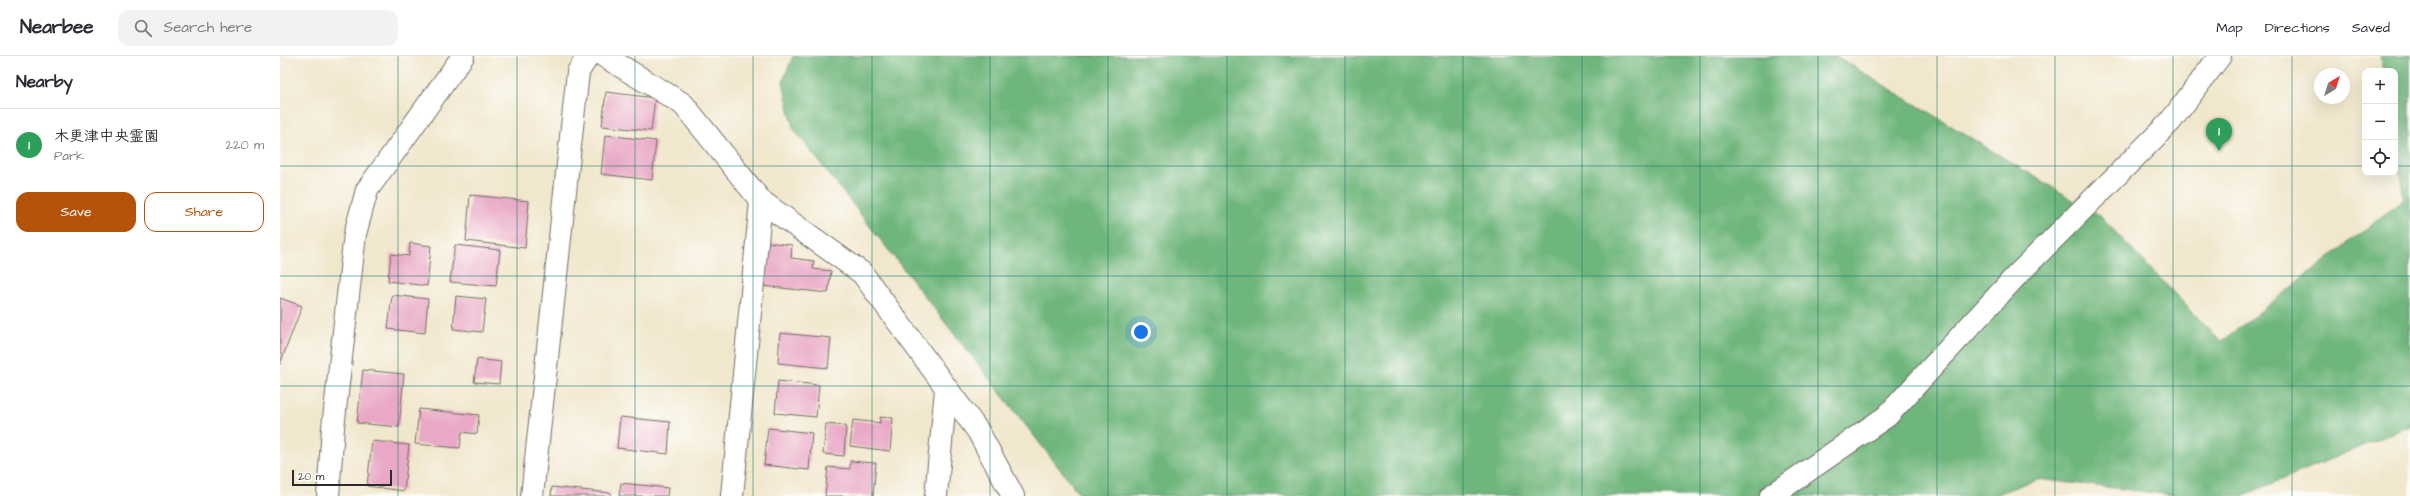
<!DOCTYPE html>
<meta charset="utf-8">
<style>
:root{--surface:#fff;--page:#f2f2f3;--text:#2b2b33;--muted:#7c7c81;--line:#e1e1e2;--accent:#b45309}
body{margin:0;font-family:"Architects Daughter","Klee One",sans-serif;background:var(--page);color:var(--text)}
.controls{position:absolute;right:12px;top:12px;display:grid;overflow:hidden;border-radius:8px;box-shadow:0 4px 16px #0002}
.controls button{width:36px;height:36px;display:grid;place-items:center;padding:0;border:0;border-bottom:1px solid var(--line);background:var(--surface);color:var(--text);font:20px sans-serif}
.compass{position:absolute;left:2034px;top:12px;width:36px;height:36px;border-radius:50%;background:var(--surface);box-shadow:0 4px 16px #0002;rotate:38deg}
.scale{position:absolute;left:12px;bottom:10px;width:100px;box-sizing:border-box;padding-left:4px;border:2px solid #2b2b2b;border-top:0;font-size:11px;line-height:14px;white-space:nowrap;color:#2b2b2b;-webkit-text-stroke:3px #fdfcf7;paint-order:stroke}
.you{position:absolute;left:861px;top:276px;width:14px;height:14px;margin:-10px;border:3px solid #fff;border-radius:50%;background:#1a73e8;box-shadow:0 0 0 6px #1a73e833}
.badge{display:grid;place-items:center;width:26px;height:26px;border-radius:50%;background:var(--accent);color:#fff;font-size:13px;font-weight:700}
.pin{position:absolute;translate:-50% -33px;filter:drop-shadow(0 1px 2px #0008)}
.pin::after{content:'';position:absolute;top:21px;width:14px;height:12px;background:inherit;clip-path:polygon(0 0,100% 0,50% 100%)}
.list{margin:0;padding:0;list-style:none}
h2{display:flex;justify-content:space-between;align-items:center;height:52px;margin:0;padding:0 16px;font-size:17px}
h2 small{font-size:13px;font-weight:400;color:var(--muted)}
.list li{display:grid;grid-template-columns:26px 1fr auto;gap:12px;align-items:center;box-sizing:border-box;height:72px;padding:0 16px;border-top:1px solid var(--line)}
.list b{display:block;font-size:15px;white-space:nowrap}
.list p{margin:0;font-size:13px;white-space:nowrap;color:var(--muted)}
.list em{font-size:13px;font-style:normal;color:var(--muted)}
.actions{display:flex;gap:8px;padding:12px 16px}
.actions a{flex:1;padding:9px 0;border:1px solid var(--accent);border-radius:12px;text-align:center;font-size:14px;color:var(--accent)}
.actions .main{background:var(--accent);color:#fff}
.icon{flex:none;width:22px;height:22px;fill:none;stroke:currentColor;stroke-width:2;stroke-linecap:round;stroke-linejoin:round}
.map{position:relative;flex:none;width:2130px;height:440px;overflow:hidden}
header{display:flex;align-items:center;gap:24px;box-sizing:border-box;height:56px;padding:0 20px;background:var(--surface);border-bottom:1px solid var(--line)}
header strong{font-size:19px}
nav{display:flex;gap:22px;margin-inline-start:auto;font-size:14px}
.search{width:280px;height:36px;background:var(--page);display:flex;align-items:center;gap:10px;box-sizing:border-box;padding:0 14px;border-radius:12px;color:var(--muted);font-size:15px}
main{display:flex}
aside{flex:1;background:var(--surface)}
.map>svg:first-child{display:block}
.forest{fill:#6eb67c;stroke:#4c7054}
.building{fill:#e9a8c6}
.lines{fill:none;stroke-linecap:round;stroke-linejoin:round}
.minor-casing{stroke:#706d64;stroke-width:24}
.minor{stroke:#fff;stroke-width:22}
.grid{fill:none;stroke:#0f766e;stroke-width:1;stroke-opacity:0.55}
</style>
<header>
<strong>Nearbee</strong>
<div class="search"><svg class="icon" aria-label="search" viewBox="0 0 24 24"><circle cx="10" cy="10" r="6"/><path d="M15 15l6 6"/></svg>Search here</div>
<nav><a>Map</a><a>Directions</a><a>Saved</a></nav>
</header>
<main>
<aside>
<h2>Nearby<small></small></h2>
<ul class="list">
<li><span class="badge" style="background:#2e9e5b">1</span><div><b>木更津中央霊園</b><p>Park</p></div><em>220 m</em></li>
</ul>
<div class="actions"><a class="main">Save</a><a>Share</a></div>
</aside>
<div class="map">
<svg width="2130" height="440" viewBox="0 0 2130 440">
<rect width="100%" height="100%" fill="#fdfcf7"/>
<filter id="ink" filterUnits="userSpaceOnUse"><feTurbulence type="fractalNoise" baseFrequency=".025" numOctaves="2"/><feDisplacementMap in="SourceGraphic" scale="8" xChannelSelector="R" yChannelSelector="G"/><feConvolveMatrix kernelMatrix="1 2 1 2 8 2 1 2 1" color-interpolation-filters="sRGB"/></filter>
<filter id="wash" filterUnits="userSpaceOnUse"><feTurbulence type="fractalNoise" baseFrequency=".012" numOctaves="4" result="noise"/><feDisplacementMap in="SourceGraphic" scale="16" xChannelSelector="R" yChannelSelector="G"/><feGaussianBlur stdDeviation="0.9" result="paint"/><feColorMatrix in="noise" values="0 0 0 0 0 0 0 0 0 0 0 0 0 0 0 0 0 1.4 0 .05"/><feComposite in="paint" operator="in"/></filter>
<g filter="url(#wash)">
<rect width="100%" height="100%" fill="#f1e7cd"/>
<path class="forest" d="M 513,0 L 1556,0 L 1821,161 L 1941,286 L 2124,143 L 2115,88 L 2115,15 L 2103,15 L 2100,0 L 2130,0 L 2130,370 L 1962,440 L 1901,440 L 1757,423 L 1712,440 L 801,440 L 513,72 L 503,25 Z"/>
<g id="blocks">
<g class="building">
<path d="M 326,36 L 375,42 L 371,75 L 322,70 Z"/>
<path d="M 325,79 L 376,85 L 372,124 L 321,118 Z"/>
<path d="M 190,139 L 249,145 L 245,192 L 186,185 Z"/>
<path d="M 487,186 L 512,189 L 511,202 L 534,205 L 533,213 L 551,215 L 548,237 L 482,230 Z"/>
<path d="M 130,187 L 151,190 L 147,230 L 108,225 L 111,198 L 129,200 Z"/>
<path d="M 175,189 L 220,194 L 216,230 L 170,226 Z"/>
<path d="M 112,239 L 148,243 L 145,277 L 108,273 Z"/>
<path d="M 176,240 L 206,243 L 202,276 L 173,273 Z"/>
<path d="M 0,242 L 22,250 L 0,308 Z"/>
<path d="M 500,277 L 551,282 L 548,312 L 498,307 Z"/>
<path d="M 197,303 L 221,306 L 219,328 L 194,326 Z"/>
<path d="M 83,314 L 124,318 L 119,371 L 77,367 Z"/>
<path d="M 498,325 L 539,329 L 536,361 L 495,357 Z"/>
<path d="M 139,353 L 199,359 L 197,378 L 182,376 L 180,392 L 135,388 Z"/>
<path d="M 340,361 L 390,366 L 388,398 L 337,392 Z"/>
<path d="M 600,361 L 613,362 L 610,395 L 570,390 L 573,364 L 600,367 Z"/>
<path d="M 546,368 L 566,370 L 564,400 L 543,398 Z"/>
<path d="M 488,372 L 532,377 L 529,414 L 484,409 Z"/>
<path d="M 92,385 L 129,389 L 124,435 L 87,430 Z"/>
<path d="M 570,405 L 596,407 L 593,440 L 545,440 L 548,411 L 570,413 Z"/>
<path d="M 341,427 L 388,432 L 387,440 L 339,440 Z"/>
<path d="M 272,431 L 331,437 L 331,440 L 271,440 Z"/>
</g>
</g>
</g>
<g filter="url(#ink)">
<use href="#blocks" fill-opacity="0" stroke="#706d64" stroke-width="1"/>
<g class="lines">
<g class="minor-casing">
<g id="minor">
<path d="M 324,0 L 403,48 L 481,145 L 582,217 L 698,375 L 733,440"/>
<path d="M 48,440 L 53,372 L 75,178 L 87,134 L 183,0"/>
<path d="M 252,440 L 298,16 L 308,0"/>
<path d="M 452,440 L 481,145"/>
<path d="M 656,440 L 666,333"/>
<path d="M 1491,440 L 1607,360 L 1737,219 L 1890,66 L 1940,0"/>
</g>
</g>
<use href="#minor" class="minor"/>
</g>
</g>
<path class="grid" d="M 118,0 L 118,440M 237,0 L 237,440M 355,0 L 355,440M 473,0 L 473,440M 592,0 L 592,440M 710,0 L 710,440M 828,0 L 828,440M 947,0 L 947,440M 1065,0 L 1065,440M 1183,0 L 1183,440M 1302,0 L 1302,440M 1420,0 L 1420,440M 1538,0 L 1538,440M 1657,0 L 1657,440M 1775,0 L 1775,440M 1893,0 L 1893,440M 2012,0 L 2012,440M 0,110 L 2085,110M 2115,110 L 2130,110M 0,220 L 2130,220M 0,330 L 2130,330"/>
</svg>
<div class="controls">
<button>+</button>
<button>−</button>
<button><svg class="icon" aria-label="locate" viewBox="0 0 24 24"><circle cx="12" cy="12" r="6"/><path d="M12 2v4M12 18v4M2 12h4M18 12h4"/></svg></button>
</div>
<svg class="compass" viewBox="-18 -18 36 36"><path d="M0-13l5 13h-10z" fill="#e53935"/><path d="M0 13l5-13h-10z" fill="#7c7c81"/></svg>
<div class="scale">20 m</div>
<div class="you"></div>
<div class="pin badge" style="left:1939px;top:95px;background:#2e9e5b">1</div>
</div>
</main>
